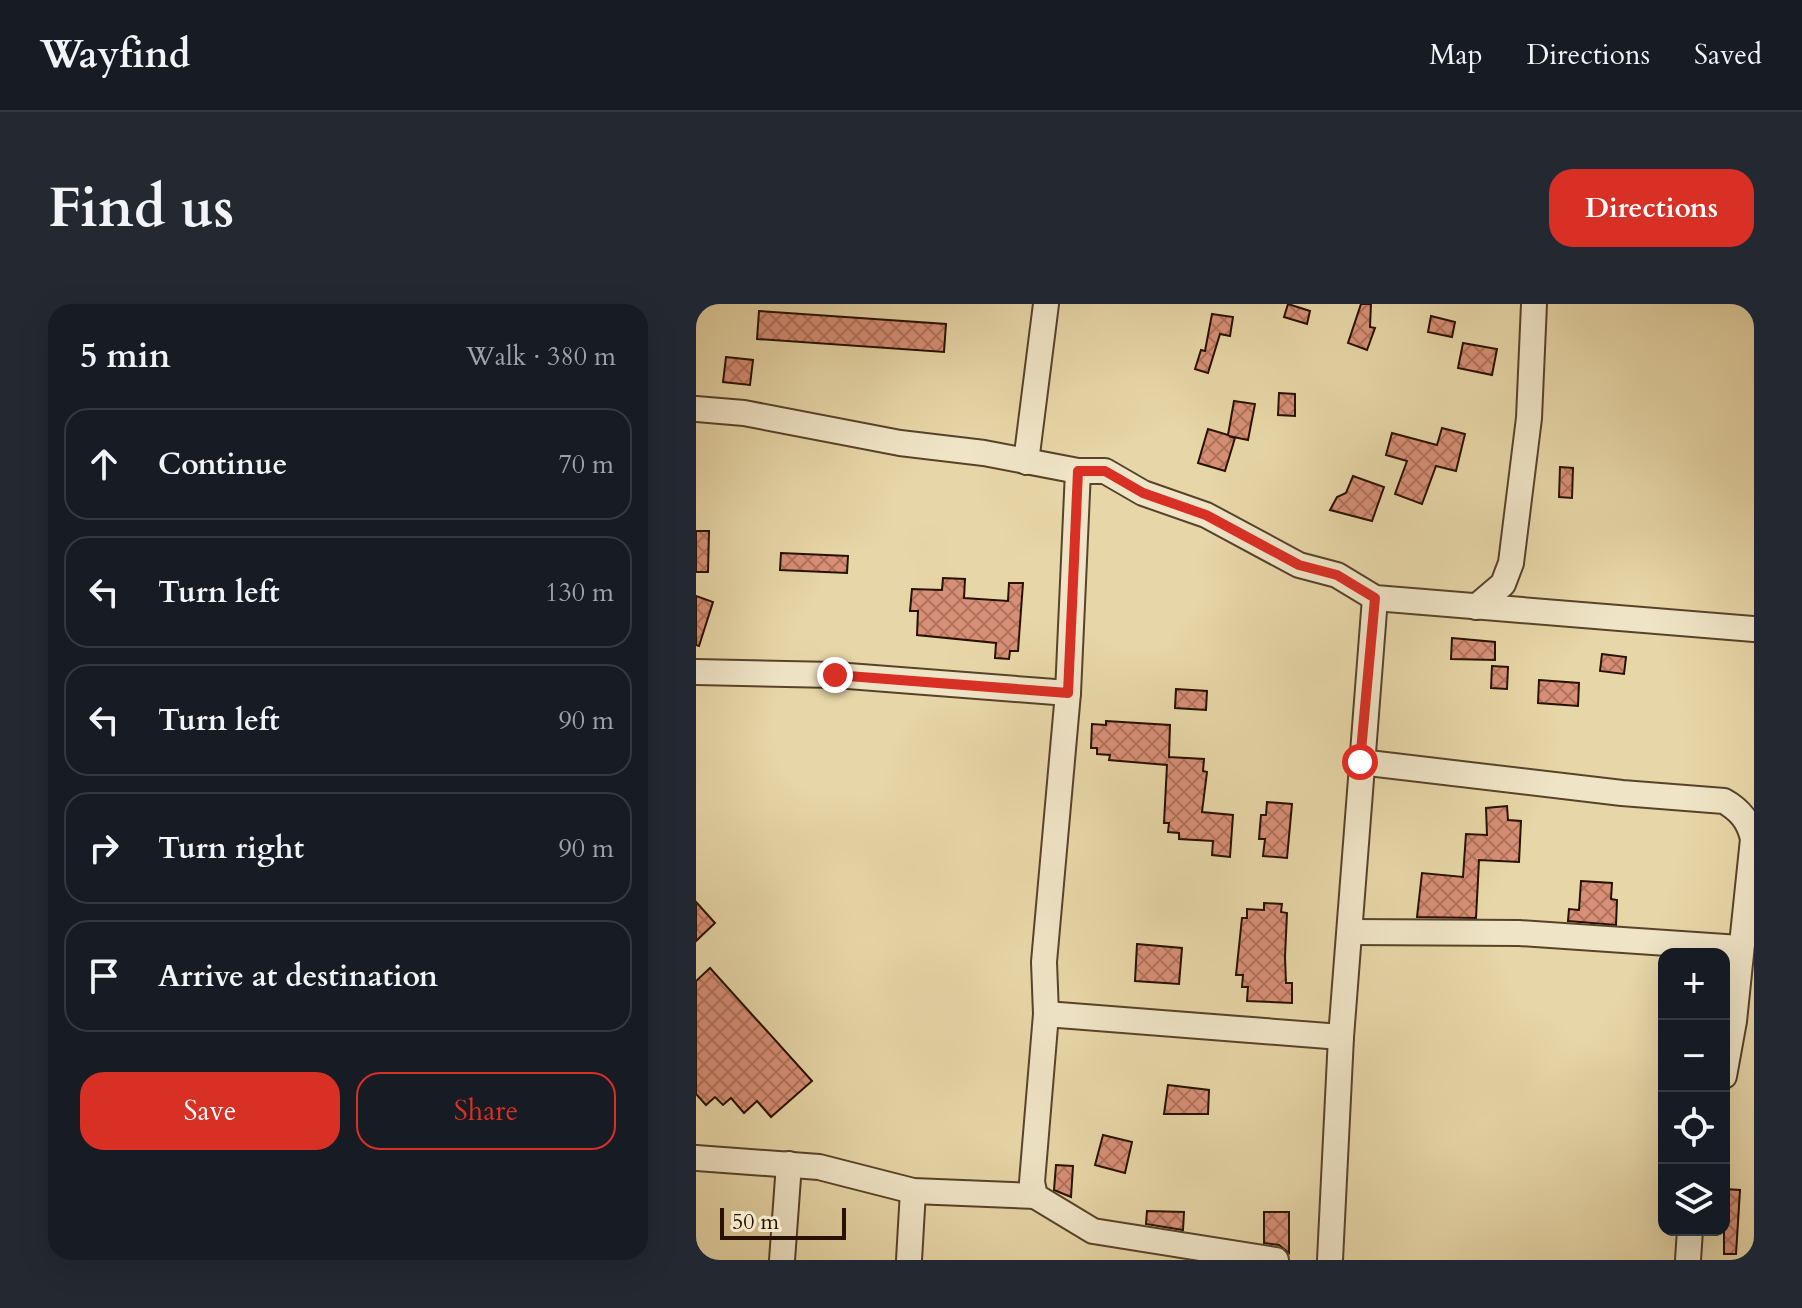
<!DOCTYPE html>
<meta charset="utf-8">
<style>
:root{--surface:#171b24;--page:#242831;--text:#f1f3f6;--muted:#9ea1a6;--line:#363941;--accent:#d93025}
body{margin:0;font-family:Cardo,serif;background:var(--page);color:var(--text)}
.controls{position:absolute;right:24px;bottom:24px;display:grid;overflow:hidden;border-radius:16px;box-shadow:0 8px 32px #0002}
.controls button{width:72px;height:72px;display:grid;place-items:center;padding:0;border:0;border-bottom:2px solid var(--line);background:var(--surface);color:var(--text);font:40px sans-serif}
.scale{position:absolute;left:24px;bottom:20px;width:126px;box-sizing:border-box;padding-left:8px;border:4px solid #281101;border-top:0;font-size:22px;line-height:28px;white-space:nowrap;color:#281101;-webkit-text-stroke:6px #efe4c6;paint-order:stroke}
.stop{position:absolute;width:24px;height:24px;margin:-18px;border:6px solid #d93025;border-radius:50%;background:#fff}
.stop.end{background:#d93025;border-color:#fff;box-shadow:0 2px 8px #0008}
.list{margin:0;padding:0;list-style:none}
h2{display:flex;justify-content:space-between;align-items:center;height:104px;margin:0;padding:0 32px;font-size:34px}
h2 small{font-size:26px;font-weight:400;color:var(--muted)}
.list li{display:grid;grid-template-columns:52px 1fr auto;gap:24px;align-items:center;box-sizing:border-box;height:112px;margin:0 16px 16px;padding:0 16px;border:2px solid var(--line);border-radius:24px}
.list b{display:block;font-size:30px;white-space:nowrap}
.list em{font-size:26px;font-style:normal;color:var(--muted)}
.actions{display:flex;gap:16px;padding:24px 32px}
.actions a{flex:1;padding:18px 0;border:2px solid var(--accent);border-radius:24px;text-align:center;font-size:28px;color:var(--accent)}
.actions .main{background:var(--accent);color:#fff}
.icon{flex:none;width:44px;height:44px;fill:none;stroke:currentColor;stroke-width:2;stroke-linecap:round;stroke-linejoin:round}
.map{position:relative;flex:none;width:1058px;height:956px;overflow:hidden;border-radius:24px}
header{display:flex;align-items:center;gap:48px;box-sizing:border-box;height:112px;padding:0 40px;background:var(--surface);border-bottom:2px solid var(--line)}
header strong{font-size:38px}
nav{display:flex;gap:44px;margin-inline-start:auto;font-size:28px}
.intro{display:flex;align-items:center;justify-content:space-between;box-sizing:border-box;height:192px;padding:0 48px}
h1{margin:0;font-size:56px}
.button{padding:20px 36px;border-radius:24px;background:var(--accent);color:#fff;font-size:28px;font-weight:700}
main{display:flex;gap:48px;padding:0 48px}
aside{flex:1;background:var(--surface);border-radius:24px;box-shadow:0 8px 32px #0002}
.map>svg:first-child{display:block}
.building{fill:url(#building-cross-hatch);stroke:#281101;stroke-width:2}
.lines{fill:none;stroke-linecap:round;stroke-linejoin:round}
.minor-casing{stroke:#58422a;stroke-width:28}
.minor{stroke:#efe4c6;stroke-width:24}
.route{stroke:#d93025;stroke-width:10}
</style>
<header>
<strong>Wayfind</strong>
<nav><a>Map</a><a>Directions</a><a>Saved</a></nav>
</header>
<div class="intro"><h1>Find us</h1><a class="button">Directions</a></div>
<main>
<aside>
<h2>5 min<small>Walk · 380 m</small></h2>
<ul class="list">
<li><svg class="icon" aria-label="ahead" viewBox="0 0 24 24"><path d="M12 20V5M6 11l6-6 6 6"/></svg><div><b>Continue</b></div><em>70 m</em></li>
<li><svg class="icon" aria-label="left" viewBox="0 0 24 24"><path d="M17 20v-9H6M10 6l-5 5 5 5"/></svg><div><b>Turn left</b></div><em>130 m</em></li>
<li><svg class="icon" aria-label="left" viewBox="0 0 24 24"><path d="M17 20v-9H6M10 6l-5 5 5 5"/></svg><div><b>Turn left</b></div><em>90 m</em></li>
<li><svg class="icon" aria-label="right" viewBox="0 0 24 24"><path d="M7 20v-9h11M14 6l5 5-5 5"/></svg><div><b>Turn right</b></div><em>90 m</em></li>
<li><svg class="icon" aria-label="arrive" viewBox="0 0 24 24"><path d="M6 21V4h12l-3 4 3 4H6"/></svg><div><b>Arrive at destination</b></div></li>
</ul>
<div class="actions"><a class="main">Save</a><a>Share</a></div>
</aside>
<div class="map">
<svg width="1058" height="956" viewBox="0 0 1058 956">
<defs>
<pattern id="building-cross-hatch" width="8" height="8" patternUnits="userSpaceOnUse" patternTransform="scale(2)"><rect width="8" height="8" fill="#d88f76"/><path d="M0 0l8 8M0 8l8-8" fill="none" stroke="#af735e"/></pattern>
</defs>
<rect width="100%" height="100%" fill="#e7d6a7"/>
<filter id="stains"><feTurbulence type="fractalNoise" baseFrequency=".0025" numOctaves="4"/><feColorMatrix values="0 0 0 0 .2 0 0 0 0 .09 0 0 0 0 .02 0 0 0 .5 -.17"/></filter>
<radialGradient id="worn" r=".72"><stop offset=".6" stop-color="#630" stop-opacity="0"/><stop offset="1" stop-color="#630" stop-opacity=".3"/></radialGradient>
<g class="building">
<path d="M 592,0 L 614,7 L 611,20 L 588,13 Z"/>
<path d="M 665,0 L 675,0 L 674,23 L 679,24 L 671,46 L 652,39 Z"/>
<path d="M 63,7 L 250,20 L 248,48 L 61,35 Z"/>
<path d="M 516,10 L 537,13 L 534,32 L 524,30 L 512,69 L 499,65 L 505,46 L 509,47 Z"/>
<path d="M 735,12 L 759,18 L 756,33 L 732,28 Z"/>
<path d="M 767,39 L 801,45 L 796,71 L 762,64 Z"/>
<path d="M 30,53 L 57,56 L 54,81 L 27,78 Z"/>
<path d="M 583,89 L 599,90 L 599,112 L 582,111 Z"/>
<path d="M 538,97 L 559,100 L 552,136 L 533,132 L 539,134 L 529,167 L 502,159 L 512,125 L 532,131 Z"/>
<path d="M 746,124 L 769,130 L 760,167 L 740,162 L 726,200 L 699,190 L 711,157 L 690,151 L 696,129 L 741,141 Z"/>
<path d="M 864,163 L 877,164 L 876,194 L 863,193 Z"/>
<path d="M 657,172 L 688,183 L 676,217 L 634,206 L 641,193 L 650,189 Z"/>
<path d="M 0,227 L 13,227 L 12,268 L 0,268 Z"/>
<path d="M 85,249 L 152,252 L 151,269 L 84,266 Z"/>
<path d="M 247,274 L 269,275 L 268,294 L 312,297 L 313,279 L 327,279 L 322,347 L 314,347 L 313,355 L 299,354 L 300,339 L 221,331 L 222,307 L 214,307 L 216,285 L 246,286 Z"/>
<path d="M 0,292 L 17,298 L 3,342 L 0,341 Z"/>
<path d="M 756,334 L 799,338 L 799,356 L 755,355 Z"/>
<path d="M 906,350 L 930,353 L 928,370 L 904,367 Z"/>
<path d="M 796,362 L 812,363 L 811,385 L 795,384 Z"/>
<path d="M 843,376 L 883,379 L 882,402 L 842,399 Z"/>
<path d="M 480,385 L 511,387 L 510,406 L 479,404 Z"/>
<path d="M 410,417 L 474,421 L 473,453 L 508,455 L 507,467 L 511,468 L 506,508 L 537,511 L 534,553 L 516,551 L 517,537 L 483,535 L 483,529 L 472,528 L 473,519 L 468,519 L 471,461 L 413,456 L 414,451 L 401,450 L 401,444 L 395,444 L 396,420 L 410,421 Z"/>
<path d="M 571,498 L 596,500 L 591,554 L 567,552 L 569,535 L 563,535 L 565,511 L 570,511 Z"/>
<path d="M 811,502 L 812,516 L 825,517 L 823,558 L 783,556 L 780,614 L 721,613 L 726,569 L 767,573 L 770,530 L 791,531 L 790,504 Z"/>
<path d="M 885,577 L 916,579 L 915,595 L 921,596 L 920,621 L 872,617 L 873,605 L 883,606 Z"/>
<path d="M 0,598 L 19,619 L 0,637 Z"/>
<path d="M 568,599 L 586,600 L 585,608 L 591,609 L 589,653 L 590,679 L 596,679 L 596,699 L 551,697 L 552,683 L 546,683 L 547,671 L 540,671 L 546,614 L 551,614 L 551,605 L 568,606 Z"/>
<path d="M 441,640 L 486,644 L 483,680 L 439,677 Z"/>
<path d="M 14,664 L 116,777 L 75,813 L 61,797 L 48,809 L 35,794 L 27,801 L 19,793 L 10,801 L 0,790 L 0,677 Z"/>
<path d="M 472,781 L 513,786 L 512,810 L 468,810 Z"/>
<path d="M 407,831 L 436,838 L 429,869 L 399,861 Z"/>
<path d="M 360,861 L 377,862 L 375,893 L 358,886 Z"/>
<path d="M 1028,885 L 1044,886 L 1040,950 L 1028,950 Z"/>
<path d="M 451,907 L 488,908 L 487,926 L 450,920 Z"/>
<path d="M 568,908 L 593,908 L 593,949 L 583,941 L 568,939 Z"/>
</g>
<g class="lines">
<g class="minor-casing">
<g id="minor">
<path d="M 0,105 L 48,109 L 204,139 L 288,149 L 382,167 L 409,167 L 447,189 L 510,211 L 603,261 L 641,271 L 679,294 L 1058,325"/>
<path d="M 330,158 L 350,0"/>
<path d="M 382,167 L 372,389 L 348,658 L 350,710 L 336,878 L 339,892 L 397,927 L 580,956"/>
<path d="M 780,303 L 807,280 L 815,259 L 833,114 L 838,0"/>
<path d="M 0,368 L 139,371 L 372,389"/>
<path d="M 664,458 L 926,489 L 1028,497 C 1044,506 1053,517 1057,535 L 1038,717 L 1028,772"/>
<path d="M 655,628 L 823,629 L 1044,644"/>
<path d="M 350,710 L 645,733"/>
<path d="M 0,854 L 123,863 L 217,887 L 339,892"/>
<path d="M 86,956 L 93,860"/>
<path d="M 213,956 L 217,887"/>
<path d="M 634,956 L 645,733 L 679,294"/>
<path d="M 992,956 L 994,926"/>
</g>
</g>
<use href="#minor" class="minor"/>
</g>
<g class="lines">
<path class="route" d="M 139,371 L 372,389 L 382,167 L 409,167 L 447,189 L 510,211 L 603,261 L 641,271 L 679,294 L 664,458"/>
</g>
<rect width="100%" height="100%" filter="url(#stains)"/>
<rect width="100%" height="100%" fill="url(#worn)"/>
</svg>
<div class="controls">
<button>+</button>
<button>−</button>
<button><svg class="icon" aria-label="locate" viewBox="0 0 24 24"><circle cx="12" cy="12" r="6"/><path d="M12 2v4M12 18v4M2 12h4M18 12h4"/></svg></button>
<button><svg class="icon" aria-label="layers" viewBox="0 0 24 24"><path d="M12 4l9 5-9 5-9-5zM3 14l9 5 9-5"/></svg></button>
</div>
<div class="scale">50 m</div>
<div class="stop" style="left:664px;top:458px"></div>
<div class="stop end" style="left:139px;top:371px"></div>
</div>
</main>
